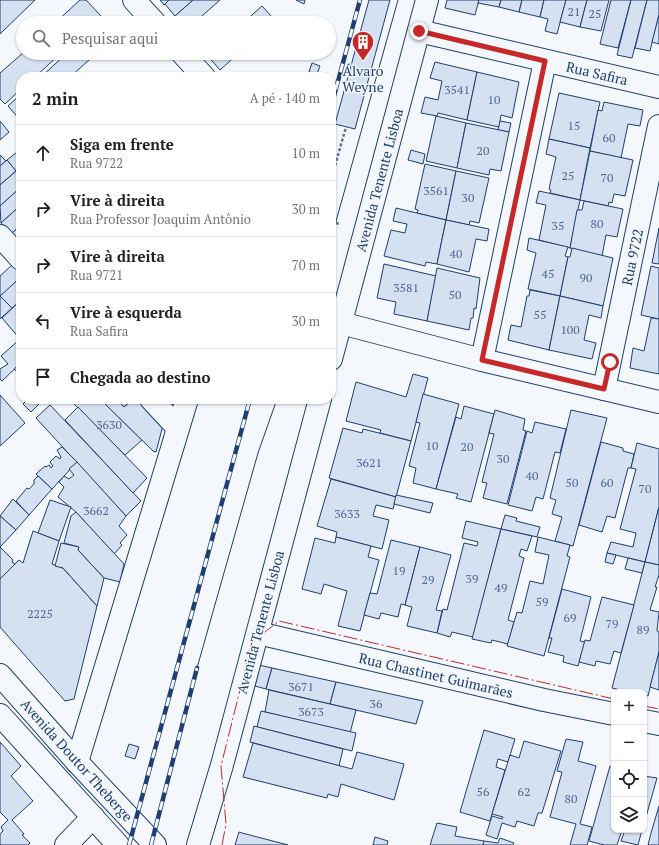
<!DOCTYPE html>
<html lang="pt">
<meta charset="utf-8">
<style>
:root{--surface:#fff;--page:#f2f2f2;--text:#202124;--muted:#757577;--line:#e0e0e0}
body{margin:0;font-family:"PT Serif",serif;background:var(--page);color:var(--text)}
.controls{position:absolute;right:12px;bottom:12px;display:grid;overflow:hidden;border-radius:8px;box-shadow:0 1px 3px #0004}
.controls button{width:36px;height:36px;display:grid;place-items:center;padding:0;border:0;border-bottom:1px solid var(--line);background:var(--surface);color:var(--text);font:20px sans-serif}
.stop{position:absolute;width:12px;height:12px;margin:-9px;border:3px solid #c62828;border-radius:50%;background:#fff}
.stop.end{background:#c62828;border-color:#fff;box-shadow:0 1px 4px #0008}
.list{margin:0;padding:0;list-style:none}
h2{display:flex;justify-content:space-between;align-items:center;height:52px;margin:0;padding:0 16px;font-size:17px}
h2 small{font-size:13px;font-weight:400;color:var(--muted)}
.list li{display:grid;grid-template-columns:26px 1fr auto;gap:12px;align-items:center;box-sizing:border-box;height:56px;padding:0 16px;border-top:1px solid var(--line)}
.list b{display:block;font-size:15px;white-space:nowrap}
.list p{margin:0;font-size:13px;white-space:nowrap;color:var(--muted)}
.list em{font-size:13px;font-style:normal;color:var(--muted)}
.icon{flex:none;width:22px;height:22px;fill:none;stroke:currentColor;stroke-width:2;stroke-linecap:round;stroke-linejoin:round}
.map{position:relative;flex:none;width:659px;height:845px;overflow:hidden}
.search{position:absolute;background:var(--surface);box-shadow:0 1px 3px #0004;left:16px;top:16px;width:320px;height:44px;display:flex;align-items:center;gap:10px;box-sizing:border-box;padding:0 14px;border-radius:22px;color:var(--muted);font-size:15px}
.panel{position:absolute;background:var(--surface);box-shadow:0 1px 3px #0004;left:16px;top:72px;width:320px;height:332px;border-radius:16px}
.map>svg:first-child{display:block}
.building{fill:#d5e0f0;stroke:#1d3f73}
.lines{fill:none;stroke-linecap:round;stroke-linejoin:round}
.street-casing{stroke:#1d3f73;stroke-width:24}
.secondary-casing{stroke:#1d3f73;stroke-width:24}
.primary-casing{stroke:#1d3f73;stroke-width:24}
.path{stroke:#5e769c;stroke-width:2.5;stroke-dasharray:3 2;stroke-linecap:butt}
.street{stroke:#f4f7fb;stroke-width:22}
.secondary{stroke:#f4f7fb;stroke-width:22}
.primary{stroke:#f4f7fb;stroke-width:22}
.tram{stroke:#1d3f73;stroke-width:1}
.rail-casing{stroke:#1d3f73;stroke-width:4.5}
.rail{stroke:#f4f7fb;stroke-width:3;stroke-dasharray:9;stroke-linecap:butt}
.power{stroke:#c62828;stroke-width:1;stroke-dasharray:14 3 2 3;stroke-linecap:butt}
.route{stroke:#c62828;stroke-width:5}
.labels{text-anchor:middle;dominant-baseline:central;stroke-width:3;stroke-linejoin:round;paint-order:stroke}
.number-label{font-size:12px;fill:#4b6792}
.poi-label{font-size:14px;fill:#1d3f73;stroke:#f4f7fb}
.street-label{font-size:14px;fill:#1d3f73;stroke:#f4f7fb}
</style>
<div class="map">
<svg width="659" height="845" viewBox="0 0 659 845">
<rect width="100%" height="100%" fill="#f4f7fb"/>
<g class="building">
<path d="M 0,0 L 35,0 L 0,34 Z"/>
<path d="M 80,0 L 86,0 L 102,17 L 95,23 L 55,23 Z"/>
<path d="M 160,0 L 169,0 L 164,5 Z"/>
<path d="M 169,0 L 193,0 L 175,16 L 165,4 Z"/>
<path d="M 193,0 L 220,0 L 194,23 L 181,23 L 175,16 Z"/>
<path d="M 296,0 L 305,0 L 304,4 Z"/>
<path d="M 369,0 L 390,0 L 355,129 L 335,124 Z"/>
<path d="M 447,0 L 479,0 L 475,15 L 445,8 Z"/>
<path d="M 479,0 L 501,0 L 499,7 L 478,3 Z"/>
<path d="M 501,0 L 522,0 L 519,12 L 499,7 Z"/>
<path d="M 522,0 L 544,0 L 540,17 L 519,12 Z"/>
<path d="M 544,0 L 566,0 L 557,34 L 545,31 L 548,19 L 540,17 Z"/>
<path d="M 566,0 L 587,0 L 580,27 L 560,22 Z"/>
<path d="M 587,0 L 609,0 L 601,31 L 580,27 Z"/>
<path d="M 611,0 L 631,0 L 618,48 L 600,44 Z"/>
<path d="M 631,0 L 647,0 L 632,58 L 617,55 Z"/>
<path d="M 647,0 L 659,0 L 659,15 L 650,51 L 635,48 Z"/>
<path d="M 262,6 L 272,17 L 266,23 L 243,23 Z"/>
<path d="M 659,15 L 659,44 L 652,42 Z"/>
<path d="M 274,17 L 283,23 L 270,23 Z"/>
<path d="M 23,53 L 61,53 L 35,77 L 21,77 L 21,89 L 5,104 L 0,99 L 0,73 Z"/>
<path d="M 67,53 L 97,53 L 70,77 L 41,77 Z"/>
<path d="M 210,53 L 239,53 L 220,70 L 207,55 Z"/>
<path d="M 279,53 L 287,53 L 284,58 Z"/>
<path d="M 435,62 L 477,72 L 467,120 L 438,113 L 437,116 L 421,113 L 425,97 L 438,100 L 442,81 L 430,78 Z"/>
<path d="M 312,63 L 320,66 L 317,74 L 309,72 Z"/>
<path d="M 477,72 L 519,82 L 512,118 L 501,115 L 499,127 L 467,120 Z"/>
<path d="M 156,73 L 160,77 L 152,77 Z"/>
<path d="M 559,93 L 600,102 L 590,148 L 549,139 Z"/>
<path d="M 21,94 L 21,121 L 8,106 Z"/>
<path d="M 604,102 L 643,110 L 640,126 L 628,124 L 621,158 L 590,151 L 598,110 L 602,111 Z"/>
<path d="M 436,116 L 466,123 L 457,168 L 426,161 Z"/>
<path d="M 0,121 L 9,132 L 0,140 Z"/>
<path d="M 500,121 L 511,123 L 509,132 L 498,130 Z"/>
<path d="M 466,123 L 509,132 L 501,171 L 490,169 L 489,175 L 457,168 Z"/>
<path d="M 549,139 L 590,148 L 580,200 L 550,193 L 551,190 L 549,189 L 556,157 L 546,154 Z"/>
<path d="M 21,149 L 21,167 L 16,171 L 7,160 Z"/>
<path d="M 411,150 L 425,154 L 423,164 L 408,160 Z"/>
<path d="M 590,151 L 633,160 L 625,196 L 614,194 L 612,203 L 609,202 L 608,206 L 580,200 Z"/>
<path d="M 0,155 L 6,161 L 0,166 Z"/>
<path d="M 7,160 L 16,171 L 0,185 L 0,166 Z"/>
<path d="M 425,164 L 456,171 L 446,220 L 417,213 L 418,210 L 415,209 Z"/>
<path d="M 21,167 L 21,187 L 0,206 L 0,185 Z"/>
<path d="M 456,171 L 489,178 L 479,223 L 470,221 L 469,225 L 446,220 Z"/>
<path d="M 21,187 L 21,205 L 1,223 L 0,206 Z"/>
<path d="M 539,191 L 580,200 L 570,248 L 539,240 L 546,205 L 536,203 Z"/>
<path d="M 584,201 L 623,209 L 617,237 L 606,235 L 602,256 L 570,248 L 577,210 L 582,210 Z"/>
<path d="M 21,205 L 21,225 L 11,234 L 1,223 Z"/>
<path d="M 396,208 L 446,220 L 437,264 L 426,262 L 425,266 L 384,256 L 391,230 L 405,233 L 407,224 L 393,221 Z"/>
<path d="M 446,220 L 489,229 L 487,241 L 476,239 L 469,272 L 437,264 Z"/>
<path d="M 21,225 L 21,244 L 11,234 Z"/>
<path d="M 659,228 L 659,264 L 652,263 Z"/>
<path d="M 529,238 L 568,247 L 565,256 L 568,257 L 560,296 L 528,289 L 536,253 L 527,250 Z"/>
<path d="M 572,248 L 613,258 L 603,306 L 560,296 L 568,257 L 570,257 Z"/>
<path d="M 13,264 L 21,272 L 21,277 L 0,297 L 0,276 Z"/>
<path d="M 384,264 L 436,276 L 427,321 L 394,314 L 396,302 L 377,298 Z"/>
<path d="M 651,266 L 659,268 L 659,319 L 641,315 Z"/>
<path d="M 437,268 L 480,278 L 476,309 L 474,308 L 473,318 L 471,318 L 469,330 L 427,321 Z"/>
<path d="M 21,277 L 21,300 L 12,308 L 0,296 Z"/>
<path d="M 530,290 L 560,296 L 549,350 L 508,340 L 511,325 L 521,327 L 527,296 L 529,296 Z"/>
<path d="M 0,296 L 12,308 L 0,319 Z"/>
<path d="M 560,296 L 603,306 L 601,318 L 589,315 L 584,340 L 596,343 L 592,359 L 549,350 Z"/>
<path d="M 21,300 L 21,338 L 20,339 L 2,318 Z"/>
<path d="M 651,318 L 659,319 L 659,374 L 630,368 L 633,348 L 644,351 Z"/>
<path d="M 21,338 L 21,363 L 2,381 L 0,379 L 0,369 L 8,364 L 1,356 Z"/>
<path d="M 21,363 L 21,376 L 14,369 Z"/>
<path d="M 413,374 L 428,378 L 411,441 L 380,433 L 381,430 L 346,421 L 356,382 L 406,397 Z"/>
<path d="M 423,394 L 459,404 L 436,489 L 413,483 L 416,468 L 409,466 L 420,423 L 416,422 Z"/>
<path d="M 0,395 L 25,423 L 0,446 Z"/>
<path d="M 28,399 L 44,399 L 31,412 L 23,404 Z"/>
<path d="M 77,399 L 100,399 L 142,440 L 125,455 L 73,403 Z"/>
<path d="M 100,399 L 117,399 L 124,407 L 133,399 L 138,399 L 163,425 L 156,452 L 153,451 Z"/>
<path d="M 117,399 L 133,399 L 124,407 Z"/>
<path d="M 50,405 L 141,501 L 126,516 L 36,418 Z"/>
<path d="M 464,406 L 494,414 L 471,502 L 456,498 L 458,494 L 436,489 L 456,417 L 461,419 Z"/>
<path d="M 78,407 L 147,478 L 133,493 L 65,420 Z"/>
<path d="M 495,410 L 525,419 L 523,430 L 526,431 L 507,504 L 483,498 L 487,483 L 482,482 L 494,434 L 489,433 Z"/>
<path d="M 571,410 L 607,418 L 573,546 L 555,541 L 562,517 L 552,514 L 556,500 L 550,498 Z"/>
<path d="M 535,422 L 566,429 L 560,453 L 555,452 L 543,499 L 536,497 L 532,511 L 508,505 L 527,431 L 532,433 Z"/>
<path d="M 343,428 L 362,433 L 363,429 L 411,441 L 396,497 L 329,478 Z"/>
<path d="M 601,442 L 623,448 L 623,451 L 634,454 L 631,468 L 628,468 L 615,518 L 607,516 L 602,532 L 579,525 Z"/>
<path d="M 637,443 L 659,449 L 659,507 L 645,562 L 607,553 L 611,542 L 633,547 L 636,533 L 620,529 L 636,469 L 631,468 Z"/>
<path d="M 62,447 L 77,462 L 52,489 L 36,474 L 45,466 L 46,467 L 49,465 L 51,468 L 53,466 L 50,462 L 56,456 L 60,459 L 61,457 L 57,450 Z"/>
<path d="M 77,462 L 126,516 L 119,526 L 127,535 L 120,543 L 122,545 L 114,554 L 76,512 L 58,497 L 64,487 L 59,482 L 64,476 L 69,479 L 74,475 L 69,469 Z"/>
<path d="M 38,476 L 52,489 L 29,515 L 16,501 L 27,488 L 29,489 L 34,484 L 34,480 Z"/>
<path d="M 331,479 L 396,497 L 393,509 L 376,505 L 373,516 L 389,520 L 382,549 L 336,537 L 337,532 L 317,526 Z"/>
<path d="M 396,495 L 433,503 L 430,513 L 394,504 Z"/>
<path d="M 13,499 L 29,515 L 16,530 L 0,516 Z"/>
<path d="M 50,500 L 71,507 L 59,541 L 38,533 Z"/>
<path d="M 659,507 L 659,565 L 645,562 Z"/>
<path d="M 76,512 L 124,564 L 120,582 L 104,578 L 78,550 L 79,547 L 64,543 L 71,516 Z"/>
<path d="M 505,515 L 517,518 L 516,521 L 540,527 L 537,537 L 501,529 Z"/>
<path d="M 0,516 L 16,530 L 0,547 Z"/>
<path d="M 466,521 L 501,529 L 473,637 L 452,632 L 450,637 L 437,633 L 443,609 L 447,610 L 464,543 L 477,546 L 478,542 L 462,538 Z"/>
<path d="M 501,529 L 532,536 L 527,551 L 521,549 L 519,556 L 524,558 L 508,620 L 514,622 L 508,644 L 492,640 L 491,643 L 472,639 Z"/>
<path d="M 33,531 L 59,541 L 52,564 L 63,568 L 97,606 L 74,699 L 65,701 L 0,627 L 0,579 L 19,560 L 23,563 Z"/>
<path d="M 336,537 L 371,546 L 368,557 L 379,560 L 360,631 L 338,626 L 347,591 L 324,584 L 321,594 L 302,589 L 315,538 L 335,543 Z"/>
<path d="M 538,537 L 570,545 L 567,556 L 570,557 L 544,656 L 507,646 L 517,612 L 522,613 L 530,581 L 543,584 L 549,555 L 535,552 Z"/>
<path d="M 391,540 L 420,547 L 405,605 L 401,604 L 398,617 L 381,613 L 379,619 L 364,615 L 370,593 L 377,594 Z"/>
<path d="M 61,543 L 79,547 L 78,550 L 104,578 L 97,606 L 63,568 L 55,566 Z"/>
<path d="M 0,547 L 13,560 L 12,562 L 15,564 L 0,579 Z"/>
<path d="M 420,547 L 451,555 L 436,610 L 442,611 L 437,633 L 407,626 L 412,607 L 405,605 Z"/>
<path d="M 607,553 L 616,555 L 613,564 L 605,562 Z"/>
<path d="M 628,558 L 645,562 L 642,573 L 625,569 Z"/>
<path d="M 645,562 L 659,565 L 659,575 L 655,587 L 657,587 L 650,610 L 659,612 L 657,631 L 659,632 L 659,652 L 648,696 L 644,695 L 644,692 L 629,692 L 612,688 Z"/>
<path d="M 562,589 L 591,597 L 580,641 L 585,642 L 578,666 L 563,662 L 564,656 L 548,652 L 552,638 L 549,638 Z"/>
<path d="M 602,597 L 634,605 L 621,653 L 614,651 L 610,664 L 596,661 L 595,666 L 579,662 L 585,640 L 590,641 Z"/>
<path d="M 659,652 L 659,690 L 650,687 Z"/>
<path d="M 259,665 L 272,668 L 266,689 L 255,686 Z"/>
<path d="M 272,668 L 336,682 L 330,704 L 266,689 Z"/>
<path d="M 336,682 L 423,701 L 416,724 L 330,704 Z"/>
<path d="M 269,690 L 356,710 L 350,733 L 265,712 Z"/>
<path d="M 261,711 L 356,733 L 352,751 L 257,727 Z"/>
<path d="M 254,726 L 343,749 L 339,766 L 250,742 Z"/>
<path d="M 484,730 L 515,739 L 508,762 L 498,759 L 496,767 L 505,770 L 490,821 L 460,812 Z"/>
<path d="M 566,739 L 583,742 L 578,761 L 596,766 L 580,824 L 592,827 L 587,845 L 570,845 L 576,824 L 550,817 L 562,772 L 557,771 Z"/>
<path d="M 524,741 L 561,751 L 542,813 L 538,813 L 534,826 L 517,821 L 515,827 L 502,823 L 497,839 L 486,835 L 492,816 L 502,819 L 503,817 L 492,814 L 510,755 L 519,758 Z"/>
<path d="M 0,742 L 21,766 L 11,776 L 33,801 L 12,820 L 24,834 L 22,835 L 30,843 L 28,845 L 0,845 L 0,834 L 3,831 L 1,827 L 8,820 L 0,812 Z"/>
<path d="M 253,743 L 352,769 L 357,752 L 404,764 L 394,800 L 341,784 L 338,797 L 328,794 L 327,798 L 243,777 Z"/>
<path d="M 129,744 L 139,747 L 135,759 L 125,756 Z"/>
<path d="M 610,766 L 614,767 L 614,830 L 622,830 L 617,845 L 604,845 L 589,841 Z"/>
<path d="M 644,776 L 657,778 L 644,824 Z"/>
<path d="M 659,806 L 659,845 L 648,845 L 651,833 Z"/>
<path d="M 437,823 L 457,827 L 455,836 L 484,841 L 483,845 L 430,845 Z"/>
<path d="M 625,830 L 642,830 L 638,845 L 621,841 Z"/>
<path d="M 239,832 L 242,833 L 288,845 L 235,845 Z"/>
<path d="M 375,837 L 388,841 L 387,845 L 373,845 Z"/>
<path d="M 500,838 L 514,843 L 513,845 L 483,845 L 484,841 L 498,843 Z"/>
</g>
<g class="lines">
<g class="street-casing">
<g id="street">
<path d="M 134,0 L 155,23"/>
<path d="M 419,31 L 659,87"/>
<path d="M 182,53 L 204,77"/>
<path d="M 0,236 L 21,259"/>
<path d="M 341,323 L 482,360 L 659,402"/>
<path d="M 331,359 L 427,0"/>
<path d="M 482,360 L 545,61"/>
<path d="M 604,389 L 659,126"/>
<path d="M 151,399 L 177,427"/>
<path d="M 258,633 L 544,700 L 614,714"/>
<path d="M 644,721 L 659,724"/>
<path d="M 77,762 L 187,399"/>
<path d="M 198,845 L 222,765 L 320,399"/>
</g>
</g>
<g class="secondary-casing">
<path id="secondary" d="M 66,845 L 93,817"/>
</g>
<g class="primary-casing">
<g id="primary">
<path d="M 0,675 L 77,762 L 155,845"/>
<path d="M 0,715 L 118,845"/>
</g>
</g>
<g class="path">
<path d="M 331,180 L 346,127"/>
<path d="M 331,222 L 340,224"/>
</g>
<use href="#street" class="street"/>
<use href="#secondary" class="secondary"/>
<use href="#primary" class="primary"/>
<g class="tram">
<path d="M 331,239 L 398,0"/>
<path d="M 197,668 L 258,453 L 277,399"/>
</g>
<g class="rail-casing">
<g id="rail">
<path d="M 331,107 L 360,0"/>
<path d="M 129,845 L 250,399"/>
<path d="M 151,845 L 197,668"/>
</g>
</g>
<use href="#rail" class="rail"/>
<g class="power">
<path d="M 644,706 L 659,709"/>
<path d="M 222,845 L 226,824 L 221,766 L 252,642 L 279,621 L 614,699"/>
</g>
</g>
<g class="lines">
<path class="route" d="M 419,31 L 545,61 L 482,360 L 604,389 L 610,362"/>
</g>
<defs>
<g id="building-pin" transform="scale(1.15)"><path d="M0 17L-7.5 6A9.5 9.5 0 1 1 7.5 6Z" fill="#c62828" stroke="#f4f7fb"/><path d="M-4-6H4V6H1V3H-1V6H-4ZM-2.5-4.3h1.7v1.8h-1.7ZM.8-4.3h1.7v1.8H.8ZM-2.5-1h1.7V.8h-1.7ZM.8-1h1.7V.8H.8Z" fill="#fff"/></g>
</defs>
<g fill-rule="evenodd">
<use href="#building-pin" x="363" y="42"/>
</g>
<g class="labels">
<g class="number-label">
<text x="574" y="11">21</text>
<text x="595" y="13">25</text>
<text x="457" y="89">3541</text>
<text x="494" y="99">10</text>
<text x="574" y="125">15</text>
<text x="609" y="137">60</text>
<text x="483" y="150">20</text>
<text x="568" y="175">25</text>
<text x="607" y="177">70</text>
<text x="436" y="190">3561</text>
<text x="468" y="197">30</text>
<text x="597" y="223">80</text>
<text x="558" y="225">35</text>
<text x="456" y="253">40</text>
<text x="548" y="273">45</text>
<text x="586" y="277">90</text>
<text x="406" y="287">3581</text>
<text x="455" y="294">50</text>
<text x="540" y="314">55</text>
<text x="570" y="329">100</text>
<text x="109" y="424">3630</text>
<text x="432" y="445">10</text>
<text x="467" y="446">20</text>
<text x="503" y="458">30</text>
<text x="369" y="462">3621</text>
<text x="532" y="475">40</text>
<text x="572" y="482">50</text>
<text x="607" y="482">60</text>
<text x="645" y="488">70</text>
<text x="96" y="510">3662</text>
<text x="347" y="513">3633</text>
<text x="399" y="570">19</text>
<text x="472" y="578">39</text>
<text x="428" y="579">29</text>
<text x="501" y="587">49</text>
<text x="542" y="601">59</text>
<text x="40" y="613">2225</text>
<text x="570" y="617">69</text>
<text x="612" y="623">79</text>
<text x="643" y="629">89</text>
<text x="301" y="686">3671</text>
<text x="376" y="703">36</text>
<text x="311" y="711">3673</text>
<text x="483" y="791">56</text>
<text x="524" y="791">62</text>
<text x="571" y="798">80</text>
</g>
<g class="poi-label">
<text x="363" y="70">Álvaro<tspan x="363" dy="16">Weyne</tspan></text>
</g>
<g class="street-label">
<text transform="translate(597 73) rotate(13)">Rua Safira</text>
<text transform="translate(379 180) rotate(-75)">Avenida Tenente Lisboa</text>
<text transform="translate(632 257) rotate(-78)">Rua 9722</text>
<text transform="translate(260 622) rotate(-75)">Avenida Tenente Lisboa</text>
<text transform="translate(436 675) rotate(13)">Rua Chastinet Guimarães</text>
<text transform="translate(77 760) rotate(48)">Avenida Doutor Theberge</text>
</g>
</g>
</svg>
<div class="controls">
<button>+</button>
<button>−</button>
<button><svg class="icon" aria-label="locate" viewBox="0 0 24 24"><circle cx="12" cy="12" r="6"/><path d="M12 2v4M12 18v4M2 12h4M18 12h4"/></svg></button>
<button><svg class="icon" aria-label="layers" viewBox="0 0 24 24"><path d="M12 4l9 5-9 5-9-5zM3 14l9 5 9-5"/></svg></button>
</div>
<div class="stop" style="left:610px;top:362px"></div>
<div class="stop end" style="left:419px;top:31px"></div>
<div class="search"><svg class="icon" aria-label="search" viewBox="0 0 24 24"><circle cx="10" cy="10" r="6"/><path d="M15 15l6 6"/></svg>Pesquisar aqui</div>
<section class="panel">
<h2>2 min<small>A pé · 140 m</small></h2>
<ul class="list">
<li><svg class="icon" aria-label="ahead" viewBox="0 0 24 24"><path d="M12 20V5M6 11l6-6 6 6"/></svg><div><b>Siga em frente</b><p>Rua 9722</p></div><em>10 m</em></li>
<li><svg class="icon" aria-label="right" viewBox="0 0 24 24"><path d="M7 20v-9h11M14 6l5 5-5 5"/></svg><div><b>Vire à direita</b><p>Rua Professor Joaquim Antônio</p></div><em>30 m</em></li>
<li><svg class="icon" aria-label="right" viewBox="0 0 24 24"><path d="M7 20v-9h11M14 6l5 5-5 5"/></svg><div><b>Vire à direita</b><p>Rua 9721</p></div><em>70 m</em></li>
<li><svg class="icon" aria-label="left" viewBox="0 0 24 24"><path d="M17 20v-9H6M10 6l-5 5 5 5"/></svg><div><b>Vire à esquerda</b><p>Rua Safira</p></div><em>30 m</em></li>
<li><svg class="icon" aria-label="arrive" viewBox="0 0 24 24"><path d="M6 21V4h12l-3 4 3 4H6"/></svg><div><b>Chegada ao destino</b></div></li>
</ul>
</section>
</div>
